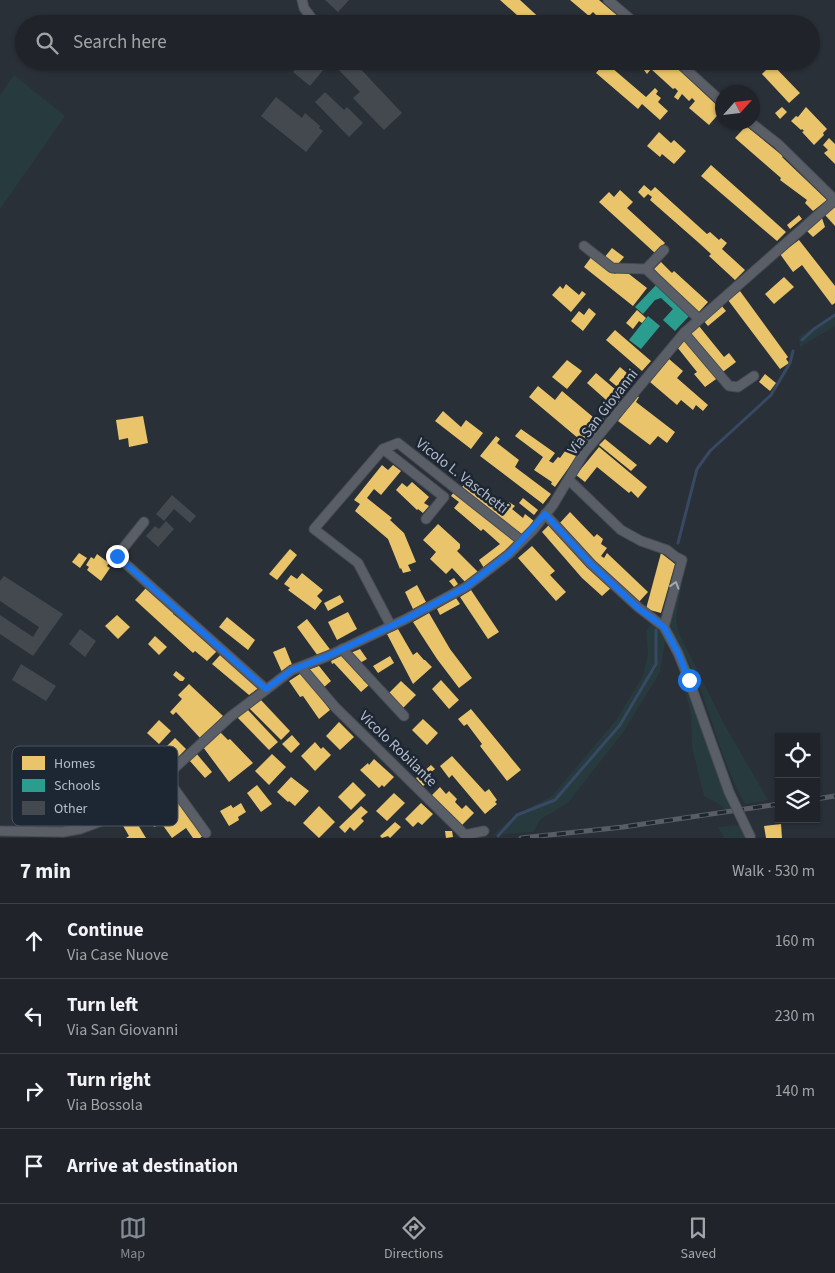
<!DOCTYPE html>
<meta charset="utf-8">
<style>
:root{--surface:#20242a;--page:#282c32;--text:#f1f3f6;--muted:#a2a4a8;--line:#3d4147;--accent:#848b96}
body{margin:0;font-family:"Source Sans 3",sans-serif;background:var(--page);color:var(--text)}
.controls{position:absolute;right:15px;bottom:15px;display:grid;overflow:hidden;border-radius:0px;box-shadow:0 1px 4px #0004}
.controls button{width:45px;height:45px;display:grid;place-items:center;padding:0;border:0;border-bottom:1px solid var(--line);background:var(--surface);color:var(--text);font:25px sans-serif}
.compass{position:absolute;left:715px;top:85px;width:45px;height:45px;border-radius:50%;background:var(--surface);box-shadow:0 1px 4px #0004;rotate:63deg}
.stop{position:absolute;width:15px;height:15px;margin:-11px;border:4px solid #1a73e8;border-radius:50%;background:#fff}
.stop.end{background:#1a73e8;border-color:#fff;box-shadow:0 1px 5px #0008}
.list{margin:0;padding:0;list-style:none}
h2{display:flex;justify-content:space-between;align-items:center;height:65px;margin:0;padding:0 20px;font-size:21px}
h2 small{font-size:16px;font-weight:400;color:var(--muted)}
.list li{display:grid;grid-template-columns:32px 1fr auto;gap:15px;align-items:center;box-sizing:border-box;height:75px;padding:0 20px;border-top:1px solid var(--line)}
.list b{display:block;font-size:19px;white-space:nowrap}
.list p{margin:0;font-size:16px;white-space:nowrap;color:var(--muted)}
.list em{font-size:16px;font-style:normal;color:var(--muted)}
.icon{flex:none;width:28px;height:28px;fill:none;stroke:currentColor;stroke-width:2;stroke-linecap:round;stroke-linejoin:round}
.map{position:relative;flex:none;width:835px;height:838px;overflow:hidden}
.search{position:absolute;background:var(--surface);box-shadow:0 1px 4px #0004;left:15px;right:15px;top:15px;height:55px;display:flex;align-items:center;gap:12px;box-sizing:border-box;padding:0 18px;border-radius:28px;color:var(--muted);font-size:19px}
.sheet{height:365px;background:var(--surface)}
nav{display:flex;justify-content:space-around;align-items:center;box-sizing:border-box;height:70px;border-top:1px solid var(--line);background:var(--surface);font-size:14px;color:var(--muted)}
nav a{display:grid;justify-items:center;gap:2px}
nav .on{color:var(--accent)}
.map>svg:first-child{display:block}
.green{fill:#273a3e}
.homes{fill:#e9c46a}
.schools{fill:#2a9d8f}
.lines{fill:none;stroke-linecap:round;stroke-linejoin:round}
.stream{stroke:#384963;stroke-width:3}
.building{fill:#444950}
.minor-casing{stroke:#484c53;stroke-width:11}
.minor{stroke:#5a5e66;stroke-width:9}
.rail-casing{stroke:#595d64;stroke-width:5}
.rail{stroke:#1d2633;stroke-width:3;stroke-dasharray:9;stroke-linecap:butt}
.minor-bridge-casing{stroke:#484c53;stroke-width:11;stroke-linecap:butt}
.minor-bridge{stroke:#5a5e66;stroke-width:9}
.oneway{stroke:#a2a9b5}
.route{stroke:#1a73e8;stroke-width:6}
.labels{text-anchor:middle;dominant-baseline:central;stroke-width:5;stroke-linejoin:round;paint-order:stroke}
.street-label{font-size:15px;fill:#b4bcc9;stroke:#1d2633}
.key{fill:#1d2633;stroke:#4a5360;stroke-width:1}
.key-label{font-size:14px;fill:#b4bcc9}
</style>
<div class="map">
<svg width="835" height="838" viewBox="0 0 835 838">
<rect width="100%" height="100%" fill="#2a3038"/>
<g class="green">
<path d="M 14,75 L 65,116 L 0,209 L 0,95 Z"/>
<path d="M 835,313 L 835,326 L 800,347 L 799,337 Z"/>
<path d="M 686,561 L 676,618 L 678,631 L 723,722 L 768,800 L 745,804 C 722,764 713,718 695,676 C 687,658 678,642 668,625 Z"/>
<path d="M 652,623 L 666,637 L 660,672 L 624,731 L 568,803 L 541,819 L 533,832 L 493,835 L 516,815 L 552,796 L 616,720 L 643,676 L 648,654 L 646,631 Z"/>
<path d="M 679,670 L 731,809 L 726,810 L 719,804 L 704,796 L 692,747 L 691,714 Z"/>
<path d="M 740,825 L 746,838 L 724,838 L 718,827 Z"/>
</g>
<g class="homes">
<path d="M 500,0 L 520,0 L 545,23 L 552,15 L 558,21 L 556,24 L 527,24 Z"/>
<path d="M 570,0 L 599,0 L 619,17 L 613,24 L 598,24 L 601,20 L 593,12 L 589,16 Z"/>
<path d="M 623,17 L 630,24 L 617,24 Z"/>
<path d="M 645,61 L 664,61 L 672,68 L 674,65 L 722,110 L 709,125 L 689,108 L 695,101 L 692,98 L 689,101 L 682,94 L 678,100 L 674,97 L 678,91 L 675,88 L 673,89 L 651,69 L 647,74 L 644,70 L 648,65 Z"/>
<path d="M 605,62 L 646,97 L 655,88 L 658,91 L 656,94 L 661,98 L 658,102 L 668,111 L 660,120 L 642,104 L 638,109 L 596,73 Z"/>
<path d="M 772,64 L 800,93 L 789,103 L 762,74 Z"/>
<path d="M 752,100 L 759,107 L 752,115 Z"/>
<path d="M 782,107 L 787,112 L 780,119 L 775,113 Z"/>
<path d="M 806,107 L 827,129 L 823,133 L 824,135 L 814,145 L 802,132 L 804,131 L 802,129 L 801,130 L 791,121 L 796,116 L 798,117 Z"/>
<path d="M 746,126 L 783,156 L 782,157 L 827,200 L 813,211 L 805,203 L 807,200 L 780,180 L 781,178 L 735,138 Z"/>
<path d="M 659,132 L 671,143 L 674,140 L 686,151 L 674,164 L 662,154 L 660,157 L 647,146 Z"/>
<path d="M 829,138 L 835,144 L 835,164 L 824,153 L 828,150 L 823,145 Z"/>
<path d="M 711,165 L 786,232 L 777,241 L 701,176 Z"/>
<path d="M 644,185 L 651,191 L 655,187 L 707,234 L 710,232 L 719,240 L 721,238 L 727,243 L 722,249 L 745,270 L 735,280 L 709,256 L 711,254 L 699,243 L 650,200 L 652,197 L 648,194 L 644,198 L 638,192 Z"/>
<path d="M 620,190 L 633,202 L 627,208 L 665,243 L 655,253 L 599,202 L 609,192 L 614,197 Z"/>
<path d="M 834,207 L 835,208 L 835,226 L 825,215 Z"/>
<path d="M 799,215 L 802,219 L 790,229 L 787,225 Z"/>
<path d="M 822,218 L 825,227 L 813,237 L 807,231 Z"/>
<path d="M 799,240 L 835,286 L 835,303 L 832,305 L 802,265 L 793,272 L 780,254 Z"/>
<path d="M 612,248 L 624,257 L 618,264 L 611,264 L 604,258 Z"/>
<path d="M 592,256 L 615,274 L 620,267 L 647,288 L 633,306 L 584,267 Z"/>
<path d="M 661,262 L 672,273 L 674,271 L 708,302 L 697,314 L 656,274 L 657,272 L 654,269 Z"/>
<path d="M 784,277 L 794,287 L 774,304 L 765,294 Z"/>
<path d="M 566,284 L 579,295 L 582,291 L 586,294 L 571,312 L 552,295 L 560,286 L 563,289 Z"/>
<path d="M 740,291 L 788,357 L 786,359 L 789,363 L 780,369 L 728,300 Z"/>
<path d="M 721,305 L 726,311 L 708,326 L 703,320 Z"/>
<path d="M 589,308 L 596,314 L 583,331 L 571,321 L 579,311 L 584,315 Z"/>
<path d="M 637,310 L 646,318 L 642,323 L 639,321 L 633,329 L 626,323 Z"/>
<path d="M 699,326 L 724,357 L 729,353 L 736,362 L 720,374 L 688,334 Z"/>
<path d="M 615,330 L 651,361 L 642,371 L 606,340 Z"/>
<path d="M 687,337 L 719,377 L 705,387 L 694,374 L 697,372 L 677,347 Z"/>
<path d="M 669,359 L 683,371 L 677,378 L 708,405 L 703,411 L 696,405 L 693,410 L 681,400 L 677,405 L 650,382 Z"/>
<path d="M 567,360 L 582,371 L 567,389 L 552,377 Z"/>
<path d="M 620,367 L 635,380 L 625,393 L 609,380 Z"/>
<path d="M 596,373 L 623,396 L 614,407 L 587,383 Z"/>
<path d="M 765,374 L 776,383 L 770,391 L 759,382 Z"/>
<path d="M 538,386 L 555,400 L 562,391 L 599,422 L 602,418 L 604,419 L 585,444 L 529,397 Z"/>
<path d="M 637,396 L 639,397 L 636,402 L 675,432 L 667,443 L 658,436 L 650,445 L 618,421 Z"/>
<path d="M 443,411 L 461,427 L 466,420 L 483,433 L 471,449 L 435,421 Z"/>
<path d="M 143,416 L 148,443 L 129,447 L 128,438 L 119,440 L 116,420 Z"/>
<path d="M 521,429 L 555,453 L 549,461 L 553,463 L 558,457 L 560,458 L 574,439 L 584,446 L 555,487 L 551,484 L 552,482 L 534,470 L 543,457 L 515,436 Z"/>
<path d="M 496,436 L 500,439 L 497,443 L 519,460 L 515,467 L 551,494 L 543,504 L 480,456 Z"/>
<path d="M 605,439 L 637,465 L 631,471 L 599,445 Z"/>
<path d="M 599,447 L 647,487 L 638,498 L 631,491 L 629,493 L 597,467 L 585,482 L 576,475 Z"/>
<path d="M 382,465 L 388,470 L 393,465 L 401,471 L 381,495 L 374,489 L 367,498 L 392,518 L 390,520 L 404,533 L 416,562 L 408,565 L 411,571 L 403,573 L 401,568 L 400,569 L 388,539 L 355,511 L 360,504 L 354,500 Z"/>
<path d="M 468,479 L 505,507 L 509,502 L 515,506 L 512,509 L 523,518 L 525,514 L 534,521 L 523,535 L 469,495 L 460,490 Z"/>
<path d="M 412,482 L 429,497 L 424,503 L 429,506 L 423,513 L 418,509 L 417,510 L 396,490 L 402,483 L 407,487 Z"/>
<path d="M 455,491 L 517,541 L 510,550 L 484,568 L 479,560 L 500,544 L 483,529 L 481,531 L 454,508 L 459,502 L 451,496 Z"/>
<path d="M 523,498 L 538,510 L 534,515 L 519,503 Z"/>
<path d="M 570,512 L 594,537 L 597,534 L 603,539 L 601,544 L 607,548 L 601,556 L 604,558 L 607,553 L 648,592 L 638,603 L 558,525 Z"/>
<path d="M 438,524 L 460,544 L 460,548 L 457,551 L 478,572 L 466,583 L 452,568 L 446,574 L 430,559 L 436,552 L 423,540 Z"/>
<path d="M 549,525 L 612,587 L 602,596 L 582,578 L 542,532 Z"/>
<path d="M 532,546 L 555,571 L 550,575 L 566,592 L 556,601 L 518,558 Z"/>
<path d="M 290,549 L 297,555 L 277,580 L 269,574 Z"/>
<path d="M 79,553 L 87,558 L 80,568 L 72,562 Z"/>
<path d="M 661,553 L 675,564 L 661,613 L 646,609 Z"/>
<path d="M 97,554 L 109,563 L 107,566 L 110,568 L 101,581 L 87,570 L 89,567 L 86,565 L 91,557 L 94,559 Z"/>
<path d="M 302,573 L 323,590 L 317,596 L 322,601 L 315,610 L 288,590 L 290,588 L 284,584 L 291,575 L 297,579 Z"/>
<path d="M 454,578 L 458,584 L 454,587 L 449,581 Z"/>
<path d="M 417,585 L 426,602 L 413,609 L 405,592 Z"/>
<path d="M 146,588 L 152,594 L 154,592 L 174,612 L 173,614 L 177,617 L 217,651 L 207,661 L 195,651 L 193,653 L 135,600 Z"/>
<path d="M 471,590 L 499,632 L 488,639 L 460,597 Z"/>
<path d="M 340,595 L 344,602 L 328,611 L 324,603 Z"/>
<path d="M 456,598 L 460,604 L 440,615 L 437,609 Z"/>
<path d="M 348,612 L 357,629 L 337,640 L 328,622 Z"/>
<path d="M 429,613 L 450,649 L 472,678 L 459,688 L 437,659 L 413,622 Z"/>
<path d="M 117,615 L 130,627 L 118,639 L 105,626 Z"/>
<path d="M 227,617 L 255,640 L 248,650 L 219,627 Z"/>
<path d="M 307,619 L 332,652 L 318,656 L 297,627 Z"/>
<path d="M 398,629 L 413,655 L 417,652 L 424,660 L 425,660 L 432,667 L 413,684 L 387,634 Z"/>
<path d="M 155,636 L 167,647 L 159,655 L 148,644 Z"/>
<path d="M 285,647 L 293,667 L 282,672 L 273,652 Z"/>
<path d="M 360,649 L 367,659 L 358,664 L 348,654 Z"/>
<path d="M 221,654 L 260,687 L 249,695 L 212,664 Z"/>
<path d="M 343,655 L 365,678 L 363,680 L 369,685 L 361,692 L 334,663 L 332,664 L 331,661 Z"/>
<path d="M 390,656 L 394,663 L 378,673 L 373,666 Z"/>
<path d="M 319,666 L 331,681 L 323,688 L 308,670 Z"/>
<path d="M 176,671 L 185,678 L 183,681 L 180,681 L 173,675 Z"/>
<path d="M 303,672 L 330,710 L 319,719 L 303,696 L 300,697 L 289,681 Z"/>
<path d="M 441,680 L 459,700 L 449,709 L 432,689 Z"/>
<path d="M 401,681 L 416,695 L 403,708 L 388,694 Z"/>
<path d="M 189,684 L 223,716 L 201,739 L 176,712 L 173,715 L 170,712 L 182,699 L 178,695 Z"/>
<path d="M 260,699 L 290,731 L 281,740 L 249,708 Z"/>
<path d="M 247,709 L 278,742 L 269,750 L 237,717 Z"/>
<path d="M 471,709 L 521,770 L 507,781 L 480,746 L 482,744 L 467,724 L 464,726 L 458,719 Z"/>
<path d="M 423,719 L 438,733 L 427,745 L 412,730 Z"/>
<path d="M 159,720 L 171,731 L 159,744 L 147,733 Z"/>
<path d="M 339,722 L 354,737 L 340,750 L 326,736 Z"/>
<path d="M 220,732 L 228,740 L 230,739 L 253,763 L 229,782 L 203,747 Z"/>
<path d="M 292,735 L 300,744 L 291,753 L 282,744 Z"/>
<path d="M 175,738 L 186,749 L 177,758 L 166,747 Z"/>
<path d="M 315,742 L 321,749 L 323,747 L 331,755 L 315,771 L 301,756 Z"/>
<path d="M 196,753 L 212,772 L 205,778 L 189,760 Z"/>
<path d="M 272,754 L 286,767 L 269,785 L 255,771 Z"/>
<path d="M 452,756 L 485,792 L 489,789 L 497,800 L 495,802 L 497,804 L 485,814 L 452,775 L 449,778 L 440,766 Z"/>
<path d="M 374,759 L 394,777 L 384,787 L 382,785 L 379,788 L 360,770 L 368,763 L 369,765 Z"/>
<path d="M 431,765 L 435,769 L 430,773 L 433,777 L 423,786 L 416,778 Z"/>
<path d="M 291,777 L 309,791 L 295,806 L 289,801 L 288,802 L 277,792 Z"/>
<path d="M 353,782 L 366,795 L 351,810 L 338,797 Z"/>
<path d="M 168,783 L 204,835 L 200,838 L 193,838 L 186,828 L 172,838 L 162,824 L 154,827 L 152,822 L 163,817 L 167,823 L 175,817 L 156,791 Z"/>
<path d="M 257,785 L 272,804 L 261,812 L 247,793 Z"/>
<path d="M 440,787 L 446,794 L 449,791 L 457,799 L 455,802 L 462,809 L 466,805 L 474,813 L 461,826 L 431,796 Z"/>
<path d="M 394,793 L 405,803 L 387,821 L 376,811 Z"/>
<path d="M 241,803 L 246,812 L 238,817 L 239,820 L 229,826 L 220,811 L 231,805 L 233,808 Z"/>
<path d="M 421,803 L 433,814 L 422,825 L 418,822 L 413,827 L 405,819 Z"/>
<path d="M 319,806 L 335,822 L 319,838 L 303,823 Z"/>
<path d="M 361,806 L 368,812 L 361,818 L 364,821 L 354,831 L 350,827 L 345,833 L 339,827 Z"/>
<path d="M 129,810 L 146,838 L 126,838 L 129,836 L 118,817 Z"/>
<path d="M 395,822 L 401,827 L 390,838 L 388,836 L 382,838 L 380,836 Z"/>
<path d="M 781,824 L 782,838 L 766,838 L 764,826 Z"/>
<path d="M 445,831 L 452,831 L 453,837 L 446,838 Z"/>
</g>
<g class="schools">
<path d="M 657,284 L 691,314 L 675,331 L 663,320 L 673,309 L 661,298 L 655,300 L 643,314 L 635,307 Z"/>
<path d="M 648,316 L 660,326 L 641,349 L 629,340 Z"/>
</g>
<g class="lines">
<g class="stream">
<path d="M 802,340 L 814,329 L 835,315"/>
<path d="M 678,543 L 697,469 L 710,451 L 771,395 L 790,363 L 793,351"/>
<path d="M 498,836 L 517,815 L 555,800 L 620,725 L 656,664 L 656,630"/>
</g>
</g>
<g class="building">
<path d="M 325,0 L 349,0 L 338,12 Z"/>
<path d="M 301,61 L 315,61 L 324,69 L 310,86 L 293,72 Z"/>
<path d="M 335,61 L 353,61 L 402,113 L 384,130 L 353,98 L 360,92 L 338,69 L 340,67 Z"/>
<path d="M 325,92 L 344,110 L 347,107 L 363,123 L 349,137 L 315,102 Z"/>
<path d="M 276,97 L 302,118 L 305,113 L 320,126 L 319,128 L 323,131 L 306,152 L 261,116 Z"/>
<path d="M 172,495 L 196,516 L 190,523 L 174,509 L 164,521 L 156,514 Z"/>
<path d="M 166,521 L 174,529 L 158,547 L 146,536 L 155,526 L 159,529 Z"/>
<path d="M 4,576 L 63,614 L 33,656 L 0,634 L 0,615 L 33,637 L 39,627 L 0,601 L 0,581 Z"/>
<path d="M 80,629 L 96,641 L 85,657 L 69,644 Z"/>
<path d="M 21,664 L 56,686 L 46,701 L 12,680 Z"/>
</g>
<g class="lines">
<g class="minor-casing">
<g id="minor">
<path d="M 302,0 L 304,8 L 316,24"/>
<path d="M 608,0 L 636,24"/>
<path d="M 677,61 L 722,102"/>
<path d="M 750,122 L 778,144 L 835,200"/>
<path d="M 584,246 L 612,268 L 646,269 L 664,250"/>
<path d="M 646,269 L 699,319"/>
<path d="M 684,333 L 729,386 L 738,387 L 754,376"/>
<path d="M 383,449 L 398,443 L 522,541"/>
<path d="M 569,480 L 621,530 L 641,541 L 667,550 L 676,557 L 682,560 L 664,627"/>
<path d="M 545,514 L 591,564 L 638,607 L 664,627 L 678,653 L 689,680 L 729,792"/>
<path d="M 144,522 L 117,556 L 266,689"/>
<path d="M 391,626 L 358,563 L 314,529 L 383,449 L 444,497 L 426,519"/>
<path d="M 342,649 L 404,716"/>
<path d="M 301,667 L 335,707 L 465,835 L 484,831"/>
<path d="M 165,776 L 206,833"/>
<path d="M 0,831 L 63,832 L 80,829 L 104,820 L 129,807 L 155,786 L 230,717 L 292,670 L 328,656 L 404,620 L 466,587 L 509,554 L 533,530 L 553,505 L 584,453 L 684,333 L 835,200"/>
</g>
</g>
<use href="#minor" class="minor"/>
<g class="rail-casing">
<g id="rail">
<path d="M 816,799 L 835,796"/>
<path d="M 521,838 L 623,827 L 779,804"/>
</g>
</g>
<use href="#rail" class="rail"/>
<g class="minor-bridge-casing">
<path id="minor-bridge" d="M 729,792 L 751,838"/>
</g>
<use href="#minor-bridge" class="minor-bridge"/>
</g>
<defs><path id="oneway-chevron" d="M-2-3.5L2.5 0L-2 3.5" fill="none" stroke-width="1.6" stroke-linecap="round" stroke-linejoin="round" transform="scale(1.25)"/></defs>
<use class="oneway" href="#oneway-chevron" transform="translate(675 585) rotate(-73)"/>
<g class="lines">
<path class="route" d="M 117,556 L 266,689 L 292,670 L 328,656 L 404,620 L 466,587 L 509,554 L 545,514 L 591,564 L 638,608 L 664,627 L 678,653 L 689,680"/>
</g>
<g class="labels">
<g class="street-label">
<text transform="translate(603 412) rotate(-52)">Via San Giovanni</text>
<text transform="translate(462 476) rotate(38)">Vicolo L. Vaschetti</text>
<text transform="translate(398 749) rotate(44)">Vicolo Robilante</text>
</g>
</g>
<rect x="12" y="746" width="166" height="80" rx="8" class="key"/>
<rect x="22" y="756" width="23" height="14" fill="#e9c46a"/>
<rect x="22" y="779" width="23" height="13" fill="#2a9d8f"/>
<rect x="22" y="801" width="23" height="14" fill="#444950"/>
<g class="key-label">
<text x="54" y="768">Homes</text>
<text x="54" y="790">Schools</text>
<text x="54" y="813">Other</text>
</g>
</svg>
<div class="controls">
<button><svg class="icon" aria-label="locate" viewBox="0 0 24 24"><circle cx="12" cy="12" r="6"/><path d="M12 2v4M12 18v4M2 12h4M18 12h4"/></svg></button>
<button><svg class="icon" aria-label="layers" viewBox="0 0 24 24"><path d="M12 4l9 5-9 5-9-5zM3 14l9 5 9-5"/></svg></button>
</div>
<svg class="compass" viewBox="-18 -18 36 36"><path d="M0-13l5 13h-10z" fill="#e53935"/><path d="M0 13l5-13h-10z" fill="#a2a4a8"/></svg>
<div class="stop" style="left:689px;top:680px"></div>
<div class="stop end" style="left:117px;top:556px"></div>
<div class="search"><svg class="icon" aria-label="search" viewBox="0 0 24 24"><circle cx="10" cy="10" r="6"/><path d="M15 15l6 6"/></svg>Search here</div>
</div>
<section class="sheet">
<h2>7 min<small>Walk · 530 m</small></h2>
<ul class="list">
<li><svg class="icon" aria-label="ahead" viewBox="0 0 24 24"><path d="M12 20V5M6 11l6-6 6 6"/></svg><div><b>Continue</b><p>Via Case Nuove</p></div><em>160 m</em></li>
<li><svg class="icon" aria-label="left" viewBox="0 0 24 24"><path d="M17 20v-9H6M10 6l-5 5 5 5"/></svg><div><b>Turn left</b><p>Via San Giovanni</p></div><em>230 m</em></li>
<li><svg class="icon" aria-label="right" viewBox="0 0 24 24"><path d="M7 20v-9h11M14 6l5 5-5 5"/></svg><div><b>Turn right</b><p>Via Bossola</p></div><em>140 m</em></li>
<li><svg class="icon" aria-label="arrive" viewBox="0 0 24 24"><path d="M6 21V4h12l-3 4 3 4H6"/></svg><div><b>Arrive at destination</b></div></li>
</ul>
</section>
<nav>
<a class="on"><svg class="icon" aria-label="map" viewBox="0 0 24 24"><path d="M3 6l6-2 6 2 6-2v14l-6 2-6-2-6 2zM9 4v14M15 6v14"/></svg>Map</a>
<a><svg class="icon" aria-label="directions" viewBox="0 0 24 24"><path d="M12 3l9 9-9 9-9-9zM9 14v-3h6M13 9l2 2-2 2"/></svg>Directions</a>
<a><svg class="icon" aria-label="saved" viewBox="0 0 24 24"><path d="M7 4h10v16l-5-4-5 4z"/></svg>Saved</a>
</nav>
